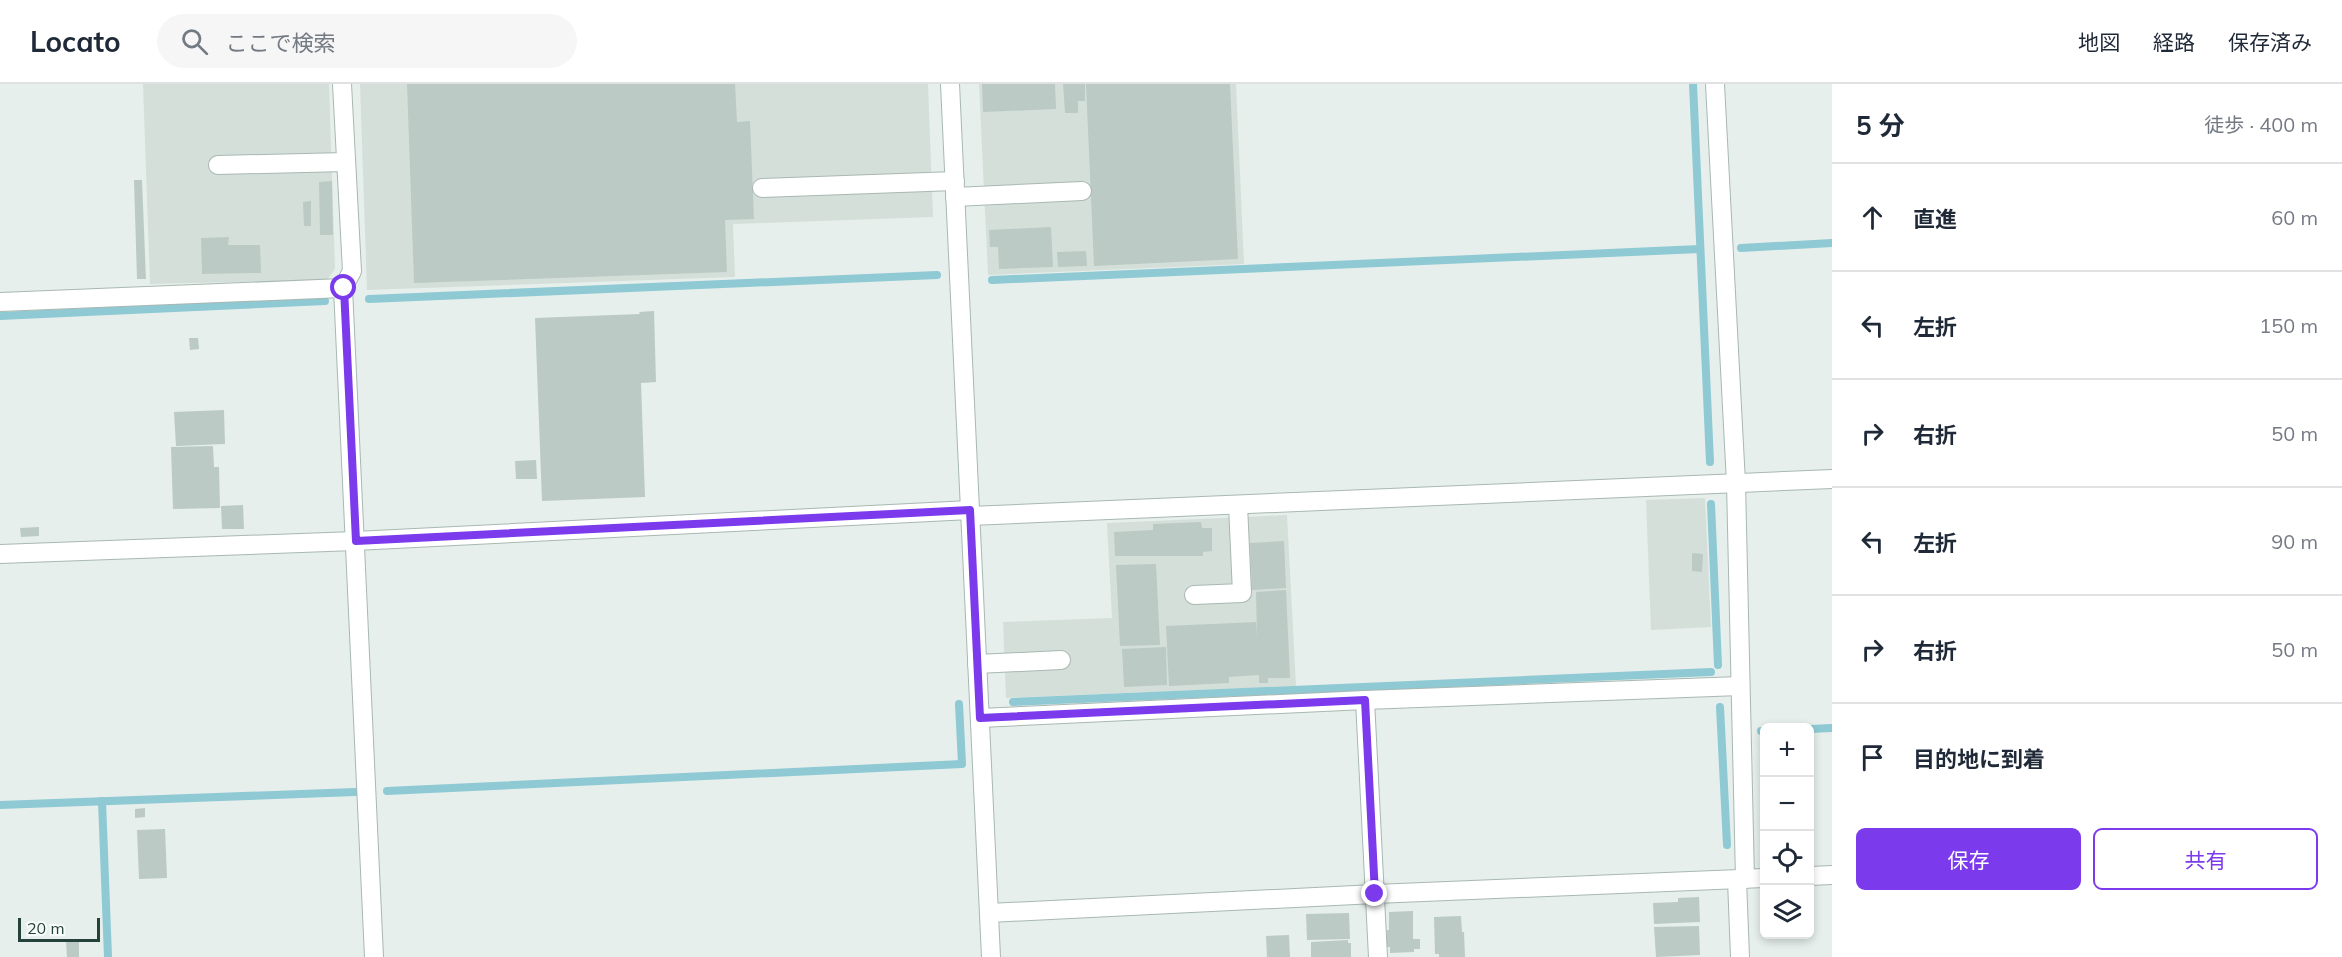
<!DOCTYPE html>
<html lang="ja">
<meta charset="utf-8">
<style>
:root{--surface:#fff;--page:#f6f6f7;--text:#1f2937;--muted:#747a83;--line:#e0e1e3;--accent:#7c3aed}
body{margin:0;font-family:Mulish,"Noto Sans JP",sans-serif;background:var(--page);color:var(--text)}
.controls{position:absolute;right:18px;bottom:18px;display:grid;overflow:hidden;border-radius:9px;box-shadow:0 3px 9px #0003}
.controls button{width:54px;height:54px;display:grid;place-items:center;padding:0;border:0;border-bottom:2px solid var(--line);background:var(--surface);color:var(--text);font:30px sans-serif}
.scale{position:absolute;left:18px;bottom:15px;width:82px;box-sizing:border-box;padding-left:6px;border:3px solid #24423a;border-top:0;font-size:16px;line-height:21px;white-space:nowrap;color:#24423a;-webkit-text-stroke:4px #f7fbf9;paint-order:stroke}
.stop{position:absolute;width:18px;height:18px;margin:-14px;border:4px solid #7c3aed;border-radius:50%;background:#fff}
.stop.end{background:#7c3aed;border-color:#fff;box-shadow:0 2px 6px #0008}
.list{margin:0;padding:0;list-style:none}
h2{display:flex;justify-content:space-between;align-items:center;height:78px;margin:0;padding:0 24px;font-size:26px}
h2 small{font-size:20px;font-weight:400;color:var(--muted)}
.list li{display:grid;grid-template-columns:39px 1fr auto;gap:18px;align-items:center;box-sizing:border-box;height:108px;padding:0 24px;border-top:2px solid var(--line)}
.list b{display:block;font-size:22px;white-space:nowrap}
.list em{font-size:20px;font-style:normal;color:var(--muted)}
.actions{display:flex;gap:12px;padding:18px 24px}
.actions a{flex:1;padding:14px 0;border:2px solid var(--accent);border-radius:9px;text-align:center;font-size:21px;color:var(--accent)}
.actions .main{background:var(--accent);color:#fff}
.icon{flex:none;width:33px;height:33px;fill:none;stroke:currentColor;stroke-width:2;stroke-linecap:round;stroke-linejoin:round}
.map{position:relative;flex:none;width:1832px;height:873px;overflow:hidden}
header{display:flex;align-items:center;gap:36px;box-sizing:border-box;height:84px;padding:0 30px;background:var(--surface);border-bottom:2px solid var(--line)}
header strong{font-size:28px}
nav{display:flex;gap:33px;margin-inline-start:auto;font-size:21px}
.search{width:420px;height:54px;background:var(--page);display:flex;align-items:center;gap:15px;box-sizing:border-box;padding:0 21px;border-radius:33px;color:var(--muted);font-size:22px}
main{display:flex}
aside{flex:1;background:var(--surface)}
.map>svg:first-child{display:block}
.built{fill:#d4dfda}
.lines{fill:none;stroke-linecap:round;stroke-linejoin:round}
.stream{stroke:#8ec9d4;stroke-width:8}
.building{fill:#bbcac4}
.minor-casing{stroke:#a8b8b2;stroke-width:20}
.minor{stroke:#fff;stroke-width:18}
.route{stroke:#7c3aed;stroke-width:8}
</style>
<header>
<strong>Locato</strong>
<div class="search"><svg class="icon" aria-label="search" viewBox="0 0 24 24"><circle cx="10" cy="10" r="6"/><path d="M15 15l6 6"/></svg>ここで検索</div>
<nav><a>地図</a><a>経路</a><a>保存済み</a></nav>
</header>
<main>
<div class="map">
<svg width="1832" height="873" viewBox="0 0 1832 873">
<rect width="100%" height="100%" fill="#e6efeb"/>
<g class="built">
<path d="M 143,0 L 329,0 L 335,185 L 327,196 L 150,200 Z"/>
<path d="M 360,0 L 928,0 L 933,133 L 733,140 L 735,193 L 367,206 Z"/>
<path d="M 979,0 L 1236,0 L 1244,180 L 988,191 Z"/>
<path d="M 1705,414 L 1711,543 L 1651,546 L 1646,416 Z"/>
<path d="M 1287,431 L 1296,602 L 1006,614 L 1003,538 L 1112,534 L 1107,439 Z"/>
</g>
<g class="lines">
<g class="stream">
<path d="M 1693,0 L 1710,378"/>
<path d="M 1741,164 L 1832,159"/>
<path d="M 992,196 L 1700,165"/>
<path d="M 369,215 L 937,191"/>
<path d="M 0,232 L 325,217"/>
<path d="M 1711,420 L 1718,581"/>
<path d="M 1013,618 L 1711,588"/>
<path d="M 1720,623 L 1727,761"/>
<path d="M 1810,645 L 1832,644"/>
<path d="M 1761,647 L 1764,647"/>
<path d="M 387,707 L 962,680 L 959,620"/>
<path d="M 102,717 L 108,873"/>
<path d="M 0,721 L 355,708"/>
</g>
</g>
<g class="building">
<path d="M 407,0 L 735,0 L 737,38 L 750,37 L 754,135 L 725,136 L 727,188 L 414,199 Z"/>
<path d="M 982,0 L 1055,0 L 1056,25 L 983,28 Z"/>
<path d="M 1063,0 L 1085,0 L 1085,17 L 1078,17 L 1078,29 L 1065,29 Z"/>
<path d="M 1086,0 L 1230,0 L 1238,175 L 1094,182 Z"/>
<path d="M 134,96 L 142,96 L 146,195 L 137,195 Z"/>
<path d="M 332,97 L 333,151 L 320,151 L 319,98 Z"/>
<path d="M 311,117 L 311,142 L 304,142 L 303,118 Z"/>
<path d="M 1051,143 L 1053,183 L 999,185 L 998,163 L 990,163 L 989,146 Z"/>
<path d="M 229,153 L 228,161 L 260,161 L 261,189 L 202,190 L 201,154 Z"/>
<path d="M 1086,167 L 1087,182 L 1058,183 L 1057,168 Z"/>
<path d="M 654,227 L 656,298 L 641,299 L 645,413 L 542,417 L 535,234 L 640,230 L 639,228 Z"/>
<path d="M 189,254 L 198,254 L 199,265 L 190,266 Z"/>
<path d="M 224,326 L 225,360 L 176,362 L 174,328 Z"/>
<path d="M 213,362 L 214,383 L 219,383 L 220,424 L 173,425 L 171,363 Z"/>
<path d="M 536,376 L 537,395 L 516,395 L 515,377 Z"/>
<path d="M 243,421 L 244,445 L 222,445 L 221,422 Z"/>
<path d="M 1201,438 L 1202,444 L 1212,444 L 1212,467 L 1203,468 L 1203,472 L 1115,472 L 1114,448 L 1153,446 L 1153,440 Z"/>
<path d="M 39,443 L 39,452 L 21,453 L 20,444 Z"/>
<path d="M 1284,457 L 1286,504 L 1252,506 L 1250,459 Z"/>
<path d="M 1692,469 L 1703,470 L 1702,488 L 1692,487 Z"/>
<path d="M 1156,480 L 1160,561 L 1120,562 L 1116,481 Z"/>
<path d="M 1286,506 L 1290,594 L 1268,594 L 1268,599 L 1259,599 L 1259,591 L 1229,593 L 1229,599 L 1169,602 L 1166,542 L 1256,538 L 1257,554 L 1256,508 Z"/>
<path d="M 1166,563 L 1167,601 L 1124,603 L 1122,565 Z"/>
<path d="M 145,724 L 145,733 L 135,734 L 135,725 Z"/>
<path d="M 165,745 L 167,794 L 139,795 L 137,746 Z"/>
<path d="M 1699,813 L 1700,838 L 1654,840 L 1653,819 L 1678,818 L 1678,814 Z"/>
<path d="M 1413,827 L 1413,855 L 1420,855 L 1420,865 L 1414,865 L 1414,868 L 1390,869 L 1390,863 L 1387,863 L 1387,846 L 1389,846 L 1389,828 Z"/>
<path d="M 1349,829 L 1350,855 L 1307,856 L 1306,830 Z"/>
<path d="M 1461,832 L 1462,848 L 1464,848 L 1465,873 L 1439,873 L 1439,870 L 1435,870 L 1434,833 Z"/>
<path d="M 1699,842 L 1700,871 L 1656,873 L 1654,843 Z"/>
<path d="M 1289,851 L 1290,873 L 1267,873 L 1266,852 Z"/>
<path d="M 1348,856 L 1348,859 L 1351,859 L 1351,873 L 1311,873 L 1311,858 Z"/>
<path d="M 66,857 L 79,857 L 79,873 L 67,873 Z"/>
</g>
<g class="lines">
<g class="minor-casing">
<g id="minor">
<path d="M 342,0 L 352,187 L 343,204 L 374,873"/>
<path d="M 950,0 L 991,873"/>
<path d="M 1715,0 L 1736,399 L 1745,795"/>
<path d="M 218,81 L 346,78"/>
<path d="M 762,104 L 955,97"/>
<path d="M 955,113 L 1082,107"/>
<path d="M 0,218 L 343,204"/>
<path d="M 970,432 L 1832,395"/>
<path d="M 0,470 L 355,457 L 970,426"/>
<path d="M 1194,511 L 1242,509 L 1238,421"/>
<path d="M 977,580 L 1061,576"/>
<path d="M 1365,616 L 1378,873"/>
<path d="M 980,634 L 1365,616 L 1740,602"/>
<path d="M 1810,792 L 1832,791"/>
<path d="M 1737,796 L 1740,873"/>
<path d="M 989,829 L 1375,810 L 1764,794"/>
</g>
</g>
<use href="#minor" class="minor"/>
</g>
<g class="lines">
<path class="route" d="M 344,204 L 356,457 L 970,426 L 980,634 L 1365,616 L 1375,810"/>
</g>
</svg>
<div class="controls">
<button>+</button>
<button>−</button>
<button><svg class="icon" aria-label="locate" viewBox="0 0 24 24"><circle cx="12" cy="12" r="6"/><path d="M12 2v4M12 18v4M2 12h4M18 12h4"/></svg></button>
<button><svg class="icon" aria-label="layers" viewBox="0 0 24 24"><path d="M12 4l9 5-9 5-9-5zM3 14l9 5 9-5"/></svg></button>
</div>
<div class="scale">20 m</div>
<div class="stop" style="left:344px;top:204px"></div>
<div class="stop end" style="left:1375px;top:810px"></div>
</div>
<aside>
<h2>5 分<small>徒歩 · 400 m</small></h2>
<ul class="list">
<li><svg class="icon" aria-label="ahead" viewBox="0 0 24 24"><path d="M12 20V5M6 11l6-6 6 6"/></svg><div><b>直進</b></div><em>60 m</em></li>
<li><svg class="icon" aria-label="left" viewBox="0 0 24 24"><path d="M17 20v-9H6M10 6l-5 5 5 5"/></svg><div><b>左折</b></div><em>150 m</em></li>
<li><svg class="icon" aria-label="right" viewBox="0 0 24 24"><path d="M7 20v-9h11M14 6l5 5-5 5"/></svg><div><b>右折</b></div><em>50 m</em></li>
<li><svg class="icon" aria-label="left" viewBox="0 0 24 24"><path d="M17 20v-9H6M10 6l-5 5 5 5"/></svg><div><b>左折</b></div><em>90 m</em></li>
<li><svg class="icon" aria-label="right" viewBox="0 0 24 24"><path d="M7 20v-9h11M14 6l5 5-5 5"/></svg><div><b>右折</b></div><em>50 m</em></li>
<li><svg class="icon" aria-label="arrive" viewBox="0 0 24 24"><path d="M6 21V4h12l-3 4 3 4H6"/></svg><div><b>目的地に到着</b></div></li>
</ul>
<div class="actions"><a class="main">保存</a><a>共有</a></div>
</aside>
</main>
